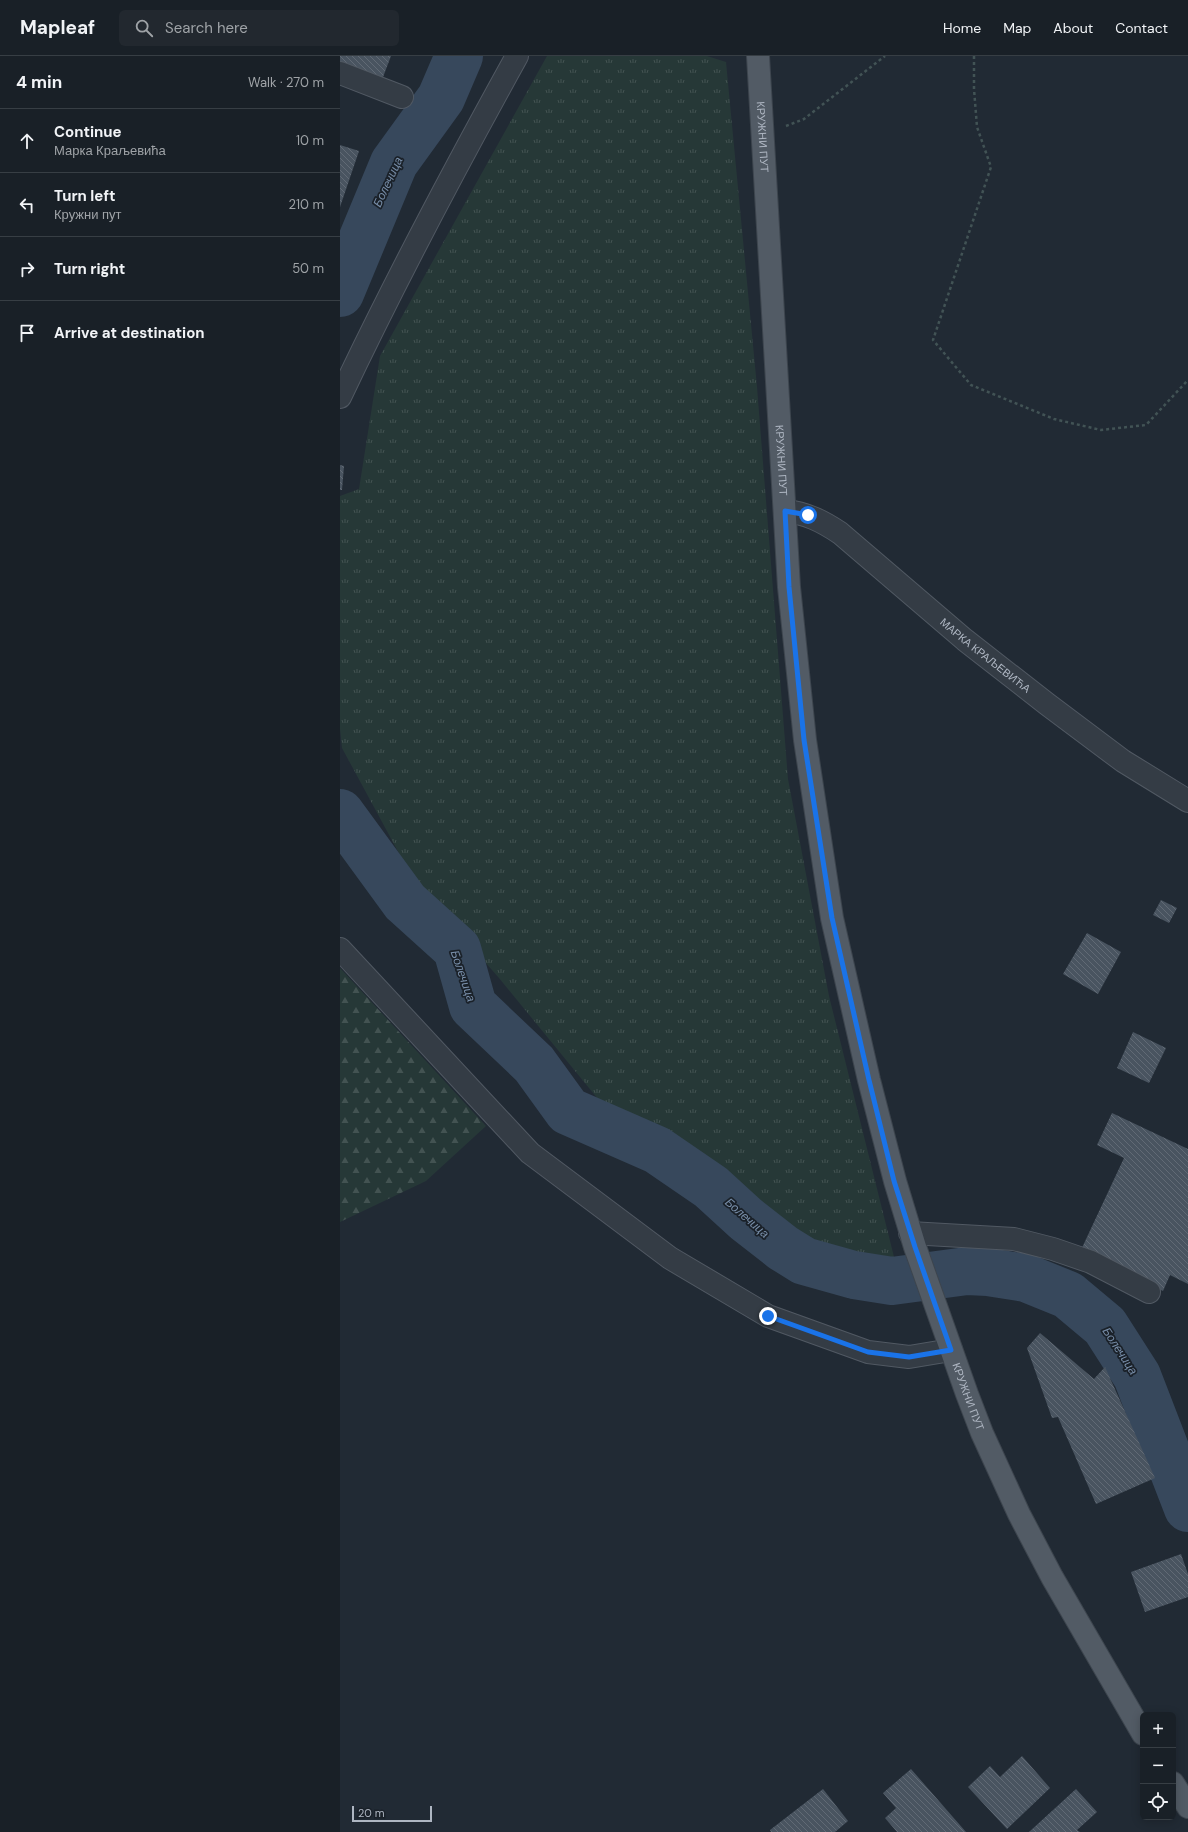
<!DOCTYPE html>
<meta charset="utf-8">
<style>
:root{--surface:#192027;--page:#22282f;--text:#f1f3f6;--muted:#9fa3a7;--line:#373e44}
body{margin:0;font-family:"DM Sans",sans-serif;background:var(--page);color:var(--text)}
.controls{position:absolute;right:12px;bottom:12px;display:grid;overflow:hidden;border-radius:6px;box-shadow:0 2px 10px #0003}
.controls button{width:36px;height:36px;display:grid;place-items:center;padding:0;border:0;border-bottom:1px solid var(--line);background:var(--surface);color:var(--text);font:20px sans-serif}
.scale{position:absolute;left:12px;bottom:10px;width:80px;box-sizing:border-box;padding-left:4px;border:2px solid #aeb6c2;border-top:0;font-size:11px;line-height:14px;white-space:nowrap;color:#aeb6c2;-webkit-text-stroke:3px #1a2129;paint-order:stroke}
.stop{position:absolute;width:12px;height:12px;margin:-9px;border:3px solid #1a73e8;border-radius:50%;background:#fff}
.stop.end{background:#1a73e8;border-color:#fff;box-shadow:0 1px 4px #0008}
.list{margin:0;padding:0;list-style:none}
h2{display:flex;justify-content:space-between;align-items:center;height:52px;margin:0;padding:0 16px;font-size:17px}
h2 small{font-size:13px;font-weight:400;color:var(--muted)}
.list li{display:grid;grid-template-columns:26px 1fr auto;gap:12px;align-items:center;box-sizing:border-box;height:64px;padding:0 16px;border-top:1px solid var(--line)}
.list b{display:block;font-size:15px;white-space:nowrap}
.list p{margin:0;font-size:13px;white-space:nowrap;color:var(--muted)}
.list em{font-size:13px;font-style:normal;color:var(--muted)}
.icon{flex:none;width:22px;height:22px;fill:none;stroke:currentColor;stroke-width:2;stroke-linecap:round;stroke-linejoin:round}
.map{position:relative;flex:none;width:848px;height:1776px;overflow:hidden}
header{display:flex;align-items:center;gap:24px;box-sizing:border-box;height:56px;padding:0 20px;background:var(--surface);border-bottom:1px solid var(--line)}
header strong{font-size:19px}
nav{display:flex;gap:22px;margin-inline-start:auto;font-size:14px}
.search{width:280px;height:36px;background:var(--page);display:flex;align-items:center;gap:10px;box-sizing:border-box;padding:0 14px;border-radius:6px;color:var(--muted);font-size:15px}
main{display:flex}
aside{flex:1;background:var(--surface)}
.map>svg:first-child{display:block}
.grass{fill:url(#grass-tufts)}
.forest{fill:url(#forest-firs)}
.lines{fill:none;stroke-linecap:round;stroke-linejoin:round}
.river{stroke:#37485c;stroke-width:48}
.building{fill:url(#building-back-hatch)}
.minor-casing{stroke:#515963;stroke-width:24}
.major-casing{stroke:#3d454e;stroke-width:24}
.path{stroke:#425355;stroke-width:2.5;stroke-dasharray:3 3;stroke-linecap:butt}
.minor{stroke:#343c45;stroke-width:22}
.major{stroke:#525b65;stroke-width:22}
.route{stroke:#1a73e8;stroke-width:5}
.labels{text-anchor:middle;dominant-baseline:central;stroke-width:3.5;stroke-linejoin:round;paint-order:stroke}
.street-label{font-size:11px;fill:#aeb6c2;stroke:#1a2129}
.water-label{font-size:12px;font-style:italic;fill:#788ea9;stroke:#1a2129}
</style>
<header>
<strong>Mapleaf</strong>
<div class="search"><svg class="icon" aria-label="search" viewBox="0 0 24 24"><circle cx="10" cy="10" r="6"/><path d="M15 15l6 6"/></svg>Search here</div>
<nav><a>Home</a><a>Map</a><a>About</a><a>Contact</a></nav>
</header>
<main>
<aside>
<h2>4 min<small>Walk · 270 m</small></h2>
<ul class="list">
<li><svg class="icon" aria-label="ahead" viewBox="0 0 24 24"><path d="M12 20V5M6 11l6-6 6 6"/></svg><div><b>Continue</b><p>Марка Краљевића</p></div><em>10 m</em></li>
<li><svg class="icon" aria-label="left" viewBox="0 0 24 24"><path d="M17 20v-9H6M10 6l-5 5 5 5"/></svg><div><b>Turn left</b><p>Кружни пут</p></div><em>210 m</em></li>
<li><svg class="icon" aria-label="right" viewBox="0 0 24 24"><path d="M7 20v-9h11M14 6l5 5-5 5"/></svg><div><b>Turn right</b></div><em>50 m</em></li>
<li><svg class="icon" aria-label="arrive" viewBox="0 0 24 24"><path d="M6 21V4h12l-3 4 3 4H6"/></svg><div><b>Arrive at destination</b></div></li>
</ul>
</aside>
<div class="map">
<svg width="848" height="1776" viewBox="0 0 848 1776">
<defs>
<pattern id="grass-tufts" width="24" height="20" patternUnits="userSpaceOnUse"><rect width="24" height="20" fill="#263837"/><path d="M3 7l-1-3M5 7V3M7 7l1-3M15 17l-1-3M17 17v-4M19 17l1-3" fill="none" stroke="#435352"/></pattern>
<pattern id="forest-firs" width="22" height="20" patternUnits="userSpaceOnUse"><rect width="22" height="20" fill="#263837"/><path d="M5 1l3.5 6h-7zM16 11l3.5 6h-7z" fill="#435352"/></pattern>
<pattern id="building-back-hatch" width="6" height="6" patternUnits="userSpaceOnUse"><rect width="6" height="6" fill="#495460"/><path d="M-1 5l2 2M0 0l6 6M5-1l2 2" fill="none" stroke="#616a75"/></pattern>
</defs>
<rect width="100%" height="100%" fill="#212a34"/>
<path class="grass" d="M 207,0 L 367,0 L 386,6 L 417,331 L 448,723 L 489,940 L 558,1217 L 459,1179 L 378,1110 L 276,1065 L 159,922 L 74,825 L 2,692 L 0,673 L 0,440 L 19,433 L 40,300 Z"/>
<path class="forest" d="M 0,912 L 146,1070 L 86,1125 L 0,1166 Z"/>
<g class="lines">
<g class="river">
<path d="M 0,237 L 54,107 L 101,42 L 119,0"/>
<path d="M 0,757 L 65,846 L 117,893 L 133,950 L 194,1008 L 228,1055 L 317,1094 L 371,1131 L 406,1163 L 443,1192 L 464,1205 L 514,1219 L 552,1225 L 627,1215 L 648,1216 L 686,1222 L 728,1239 L 765,1270 L 797,1320 L 848,1452"/>
</g>
</g>
<g class="building">
<path d="M 0,0 L 51,0 L 40,29 L 0,14 Z"/>
<path d="M 0,89 L 19,95 L 0,151 Z"/>
<path d="M 0,409 L 4,410 L 2,434 L 0,434 Z"/>
<path d="M 821,844 L 837,852 L 829,867 L 813,859 Z"/>
<path d="M 747,877 L 781,896 L 758,938 L 723,918 Z"/>
<path d="M 793,976 L 826,992 L 809,1027 L 777,1012 Z"/>
<path d="M 772,1057 L 848,1093 L 848,1228 L 830,1219 L 823,1235 L 740,1196 L 784,1102 L 757,1089 Z"/>
<path d="M 700,1277 L 754,1323 L 765,1311 L 815,1422 L 756,1448 L 718,1361 L 712,1362 L 687,1292 Z"/>
<path d="M 841,1498 L 848,1518 L 848,1541 L 805,1556 L 791,1516 Z"/>
<path d="M 682,1700 L 710,1732 L 667,1773 L 628,1731 L 650,1710 L 660,1721 Z"/>
<path d="M 571,1713 L 626,1776 L 557,1776 L 545,1762 L 556,1752 L 543,1737 Z"/>
<path d="M 483,1733 L 508,1765 L 495,1776 L 431,1776 L 430,1774 Z"/>
<path d="M 736,1733 L 757,1756 L 737,1774 L 740,1776 L 689,1776 Z"/>
</g>
<g class="lines">
<g class="minor-casing">
<g id="minor">
<path d="M 0,17 L 62,41"/>
<path d="M 0,341 C 55,225 115,112 177,0"/>
<path id="s1" d="M 445,455 C 466,457 482,465 500,477 L 625,584 L 707,648 L 783,705 L 848,745"/>
<path d="M 0,893 L 190,1097 L 330,1202 L 428,1260 L 528,1296 L 569,1301 L 611,1294"/>
<path d="M 570,1177 L 674,1183 L 713,1193 L 751,1206 L 809,1236"/>
</g>
</g>
<g class="major-casing">
<g id="major">
<path id="s2" d="M 418,0 L 449,531 L 465,684 L 492,862 L 529,1024 L 555,1125 L 575,1191 L 627,1338 L 642,1377 L 679,1458 L 712,1521 L 803,1678"/>
<path d="M 833,1727 L 848,1751"/>
</g>
</g>
<g class="path">
<path d="M 634,0 L 634,33 L 637,71 L 651,111 L 593,284 L 631,329 L 714,363 L 761,374 L 806,369 L 848,324"/>
<path d="M 446,70 L 464,63 L 545,0"/>
</g>
<use href="#minor" class="minor"/>
<use href="#major" class="major"/>
</g>
<g class="lines">
<path class="route" d="M 428,1260 L 528,1296 L 569,1301 L 611,1294 L 575,1191 L 554,1125 L 529,1024 L 492,862 L 464,684 L 449,531 L 445,455 L 468,459"/>
</g>
<g class="labels">
<g class="street-label">
<text stroke="none"><textPath href="#s2" startOffset="81">КРУЖНИ ПУТ</textPath></text>
<text stroke="none"><textPath href="#s2" startOffset="405">КРУЖНИ ПУТ</textPath></text>
<text stroke="none"><textPath href="#s1" startOffset="250">МАРКА КРАЉЕВИЋА</textPath></text>
<text stroke="none"><textPath href="#s2" startOffset="1364">КРУЖНИ ПУТ</textPath></text>
</g>
<g class="water-label">
<text transform="translate(48 126) rotate(-65)">Болечица</text>
<text transform="translate(123 920) rotate(71)">Болечица</text>
<text transform="translate(407 1162) rotate(41)">Болечица</text>
<text transform="translate(780 1295) rotate(57)">Болечица</text>
</g>
</g>
</svg>
<div class="controls">
<button>+</button>
<button>−</button>
<button><svg class="icon" aria-label="locate" viewBox="0 0 24 24"><circle cx="12" cy="12" r="6"/><path d="M12 2v4M12 18v4M2 12h4M18 12h4"/></svg></button>
</div>
<div class="scale">20 m</div>
<div class="stop" style="left:468px;top:459px"></div>
<div class="stop end" style="left:428px;top:1260px"></div>
</div>
</main>
